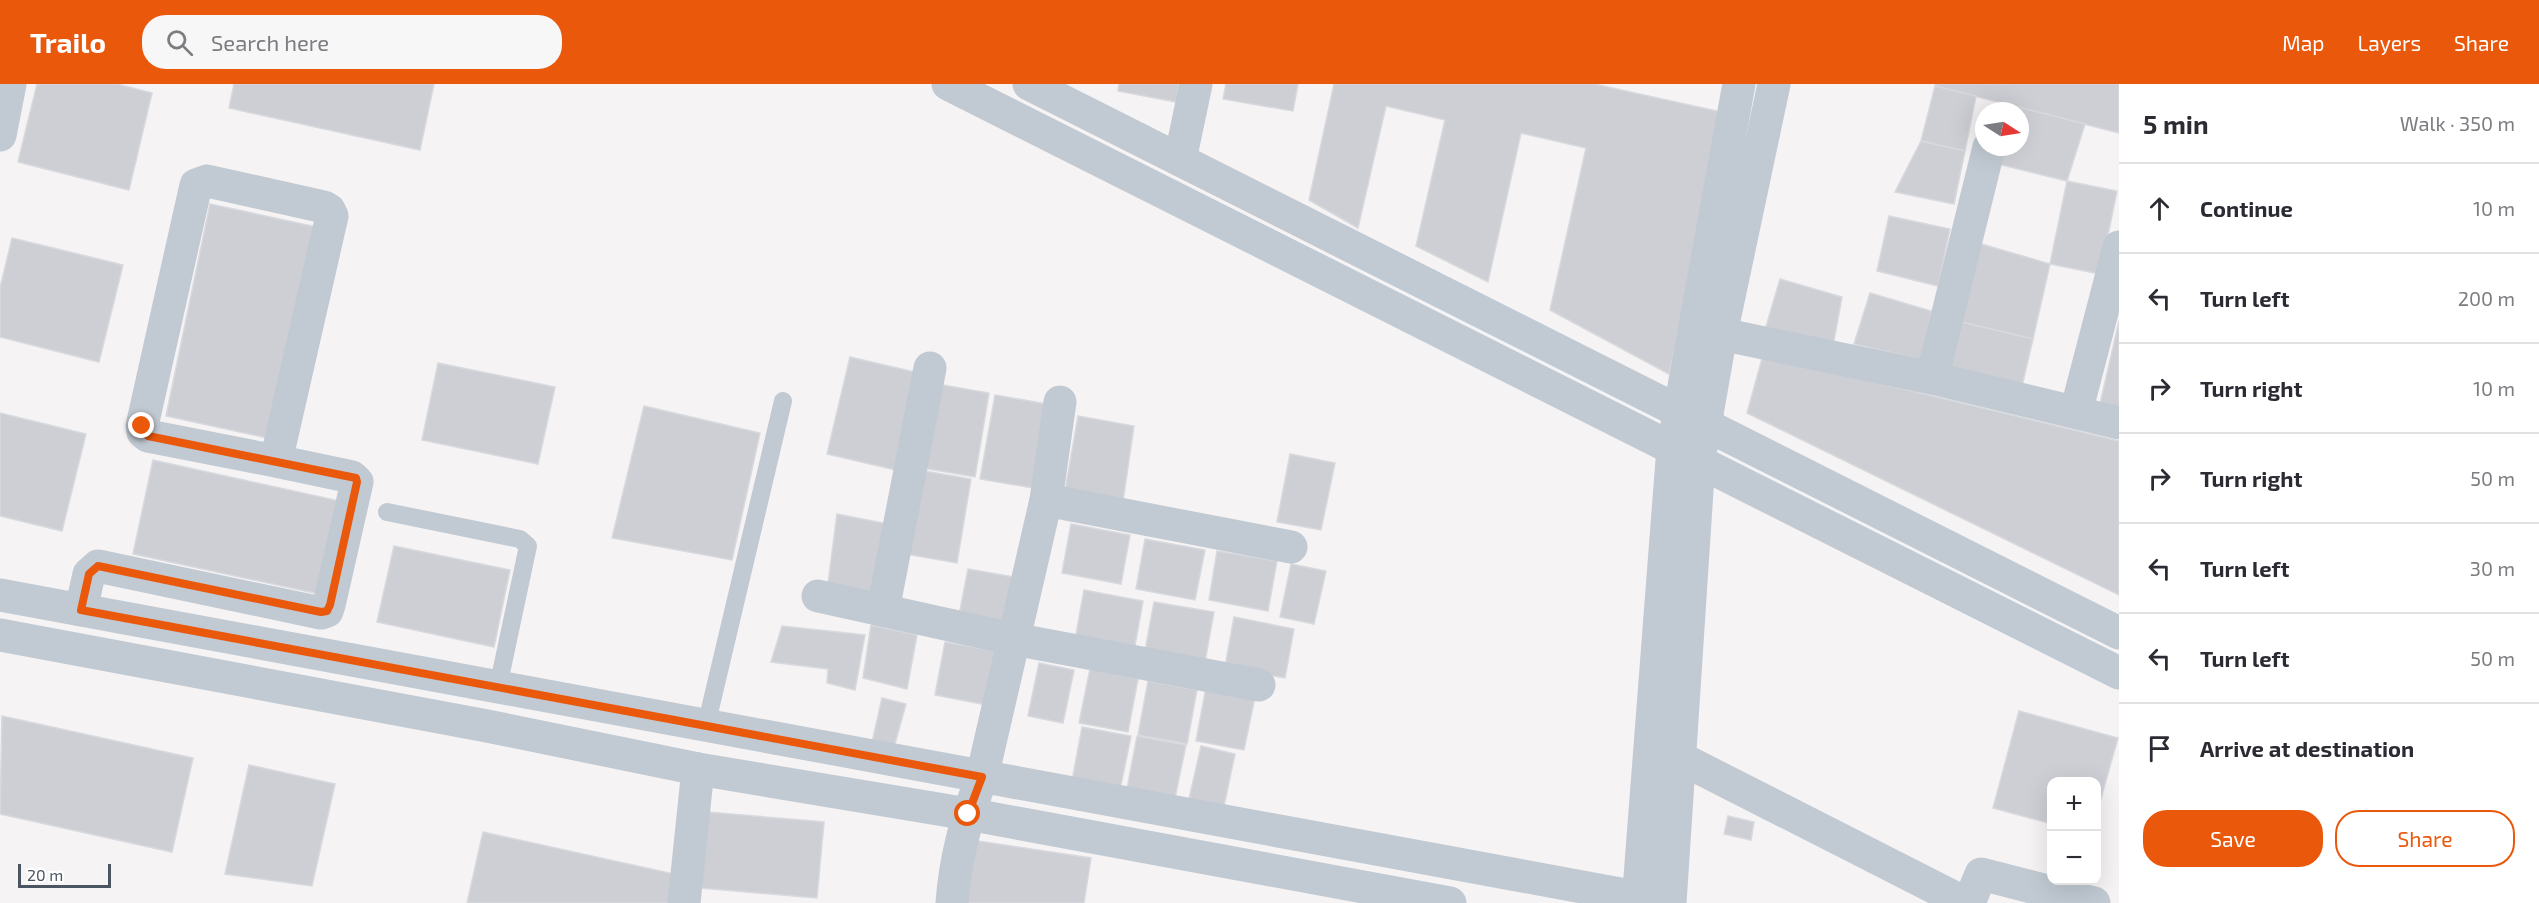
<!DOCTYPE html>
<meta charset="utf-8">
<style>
:root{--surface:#fff;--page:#f7f7f7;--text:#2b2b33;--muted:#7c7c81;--line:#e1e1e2;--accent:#ea580c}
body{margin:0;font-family:"Exo 2",sans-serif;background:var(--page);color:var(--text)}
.controls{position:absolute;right:18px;bottom:18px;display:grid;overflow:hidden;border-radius:12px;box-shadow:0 6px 24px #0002}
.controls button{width:54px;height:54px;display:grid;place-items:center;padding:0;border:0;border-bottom:2px solid var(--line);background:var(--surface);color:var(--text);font:30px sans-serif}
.compass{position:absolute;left:1975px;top:18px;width:54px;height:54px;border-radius:50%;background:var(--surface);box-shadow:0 6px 24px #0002;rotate:102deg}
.scale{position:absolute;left:18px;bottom:15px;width:93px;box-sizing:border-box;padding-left:6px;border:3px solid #4a5561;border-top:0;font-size:16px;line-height:21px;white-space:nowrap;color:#4a5561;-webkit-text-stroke:4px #fff;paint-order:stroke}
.stop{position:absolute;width:18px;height:18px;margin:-14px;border:4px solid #ea580c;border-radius:50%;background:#fff}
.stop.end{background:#ea580c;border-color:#fff;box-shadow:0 2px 6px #0008}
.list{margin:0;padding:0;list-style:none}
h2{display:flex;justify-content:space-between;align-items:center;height:78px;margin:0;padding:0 24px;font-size:26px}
h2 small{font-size:20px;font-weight:400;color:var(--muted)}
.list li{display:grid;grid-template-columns:39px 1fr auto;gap:18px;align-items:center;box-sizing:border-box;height:90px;padding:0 24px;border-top:2px solid var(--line)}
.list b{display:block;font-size:22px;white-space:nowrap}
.list em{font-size:20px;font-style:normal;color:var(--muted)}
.actions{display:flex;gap:12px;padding:18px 24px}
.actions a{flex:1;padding:14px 0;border:2px solid var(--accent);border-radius:24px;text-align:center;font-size:21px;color:var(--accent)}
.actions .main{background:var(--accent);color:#fff}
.icon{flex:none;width:33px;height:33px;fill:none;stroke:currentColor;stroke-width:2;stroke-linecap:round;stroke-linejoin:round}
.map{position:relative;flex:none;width:2119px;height:819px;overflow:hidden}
header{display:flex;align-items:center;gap:36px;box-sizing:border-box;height:84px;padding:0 30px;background:var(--accent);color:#fff}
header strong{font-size:28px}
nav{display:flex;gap:33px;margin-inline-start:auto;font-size:21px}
.search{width:420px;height:54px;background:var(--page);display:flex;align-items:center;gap:15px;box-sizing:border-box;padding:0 21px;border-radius:24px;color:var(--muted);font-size:22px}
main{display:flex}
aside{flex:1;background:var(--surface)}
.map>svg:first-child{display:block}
.building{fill:#cdcfd5;stroke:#d7d9de;stroke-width:1.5}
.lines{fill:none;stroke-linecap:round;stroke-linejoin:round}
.service{stroke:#c1c9d2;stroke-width:18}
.minor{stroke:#c1c9d2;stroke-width:33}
.tertiary{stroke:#c1c9d2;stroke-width:33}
.route{stroke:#ea580c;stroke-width:8}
</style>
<header>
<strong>Trailo</strong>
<div class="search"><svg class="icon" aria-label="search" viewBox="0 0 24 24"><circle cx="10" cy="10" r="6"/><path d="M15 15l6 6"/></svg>Search here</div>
<nav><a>Map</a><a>Layers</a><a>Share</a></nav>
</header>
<main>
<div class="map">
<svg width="2119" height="819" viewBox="0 0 2119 819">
<rect width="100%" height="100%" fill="#f5f3f3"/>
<g class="building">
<path d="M 37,0 L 117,0 L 152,9 L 129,106 L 18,78 Z"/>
<path d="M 234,0 L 434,0 L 420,66 L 229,24 Z"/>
<path d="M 1119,0 L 1179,0 L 1176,18 L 1118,7 Z"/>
<path d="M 1226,0 L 1298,0 L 1293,27 L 1223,15 Z"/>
<path d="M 1334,0 L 1594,0 L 1726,29 L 1669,290 L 1550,226 L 1586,64 L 1521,49 L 1488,198 L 1416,162 L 1445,36 L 1386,22 L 1358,144 L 1309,116 Z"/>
<path d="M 1936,0 L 2119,0 L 2119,49 L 1935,2 Z"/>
<path d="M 1935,2 L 1976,12 L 1965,67 L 1921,57 Z"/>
<path d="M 2010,21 L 2085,40 L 2067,97 L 1998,80 L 2001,63 L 2020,63 L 2020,27 L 2009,27 Z"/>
<path d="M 1921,57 L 1965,67 L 1954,120 L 1895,108 Z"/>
<path d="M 2067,97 L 2117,107 L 2100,190 L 2050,180 Z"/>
<path d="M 210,120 L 317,143 L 272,355 L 166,332 Z"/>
<path d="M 1889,132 L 1950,145 L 1938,202 L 1877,187 Z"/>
<path d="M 12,154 L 123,181 L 99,278 L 0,253 L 0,204 Z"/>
<path d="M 1978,159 L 2050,180 L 2033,255 L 1961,238 Z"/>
<path d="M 1780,195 L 1842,213 L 1833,262 L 1765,246 Z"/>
<path d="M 1870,209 L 1931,227 L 1923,276 L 1854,260 Z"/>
<path d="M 2119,237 L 2119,324 L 2100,320 Z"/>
<path d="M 1961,238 L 2033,255 L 2022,302 L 1950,285 Z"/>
<path d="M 1763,271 L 2119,357 L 2119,511 L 1747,329 Z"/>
<path d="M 850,273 L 919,289 L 896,386 L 827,370 Z"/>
<path d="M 438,279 L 555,303 L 538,380 L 422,356 Z"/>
<path d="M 937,300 L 989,309 L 975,393 L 922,384 Z"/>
<path d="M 995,311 L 1047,320 L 1033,404 L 980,395 Z"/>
<path d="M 644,322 L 760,349 L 732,476 L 612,454 Z"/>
<path d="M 0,329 L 86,350 L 62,447 L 0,432 Z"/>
<path d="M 1078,332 L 1134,342 L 1123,417 L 1065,407 Z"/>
<path d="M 1290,370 L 1335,379 L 1321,446 L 1277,438 Z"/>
<path d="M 153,376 L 344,418 L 324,511 L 133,470 Z"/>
<path d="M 919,386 L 971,395 L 957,479 L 905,470 Z"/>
<path d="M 837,430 L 888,440 L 873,519 L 827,507 Z"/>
<path d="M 1071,440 L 1130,451 L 1121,500 L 1062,489 Z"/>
<path d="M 1145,455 L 1205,466 L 1195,516 L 1136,505 Z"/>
<path d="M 394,462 L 510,486 L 494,563 L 377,538 Z"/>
<path d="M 1217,467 L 1277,477 L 1268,527 L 1209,516 Z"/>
<path d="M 1291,480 L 1326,487 L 1314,540 L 1280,533 Z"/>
<path d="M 968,485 L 1019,494 L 1011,542 L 959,531 Z"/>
<path d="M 1084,506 L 1143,517 L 1134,567 L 1075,556 Z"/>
<path d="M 1154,518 L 1214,528 L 1205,578 L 1145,567 Z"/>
<path d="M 1234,533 L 1294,545 L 1285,594 L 1225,583 Z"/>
<path d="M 871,541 L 917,551 L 907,605 L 863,594 Z"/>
<path d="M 782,542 L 865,551 L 855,606 L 827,599 L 828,585 L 771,578 Z"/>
<path d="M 945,558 L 996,567 L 987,621 L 935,611 Z"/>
<path d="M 1039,579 L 1074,586 L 1063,639 L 1028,632 Z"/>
<path d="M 1090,585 L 1138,595 L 1128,648 L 1079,639 Z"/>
<path d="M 1148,597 L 1197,606 L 1187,660 L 1138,651 Z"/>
<path d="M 1206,603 L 1255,613 L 1244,666 L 1196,657 Z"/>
<path d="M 882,614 L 906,620 L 893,667 L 871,663 Z"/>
<path d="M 2019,627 L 2118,654 L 2096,732 L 2096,698 L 2052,698 L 2052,740 L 1993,724 Z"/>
<path d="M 2,632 L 193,674 L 172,768 L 0,730 Z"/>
<path d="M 1082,643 L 1131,652 L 1120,706 L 1072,697 Z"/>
<path d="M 1137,652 L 1186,661 L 1175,714 L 1127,705 Z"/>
<path d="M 1201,662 L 1235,670 L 1224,722 L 1189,715 Z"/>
<path d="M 249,681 L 335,700 L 312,802 L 225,790 Z"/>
<path d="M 707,728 L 824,738 L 817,814 L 701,804 Z"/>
<path d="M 1728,732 L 1754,738 L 1751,756 L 1724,750 Z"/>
<path d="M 483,748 L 674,790 L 669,819 L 467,819 Z"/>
<path d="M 971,756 L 1091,774 L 1084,819 L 962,819 Z"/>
</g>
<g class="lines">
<g class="service">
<path d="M 387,428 L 520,455 L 528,462 L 498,603"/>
<path d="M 706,642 L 783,317"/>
</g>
<g class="minor">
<path d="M 0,51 L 10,0"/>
<path d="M 1180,76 L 1196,0"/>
<path d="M 1721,250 L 1932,294 L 2119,339"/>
<path d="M 1932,294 L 1989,63"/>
<path d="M 2076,328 L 2119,163"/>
<path d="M 1046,416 L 1291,463"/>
<path d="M 818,512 L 1013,555 L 1259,601"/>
<path d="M 81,526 L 89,490 L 98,482 L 321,529 L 327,527 L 329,521 L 357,398 L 352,393 L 276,377 L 332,132 L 329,126 L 324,123 L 207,97 L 196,101 L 142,342 L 143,348 L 148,352 L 276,377"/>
<path d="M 883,526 L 930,284"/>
<path d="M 1680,674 L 1965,819"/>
<path d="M 684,819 L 698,685"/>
<path d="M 952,819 C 955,776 966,734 982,693 L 1046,416 L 1060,318"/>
<path d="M 1969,819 L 1981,790 L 2094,819"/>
</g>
<g class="tertiary">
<path d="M 948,0 L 2119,589"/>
<path d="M 1029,0 L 2119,549"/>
<path d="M 0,511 L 1669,819"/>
<path d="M 0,551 L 487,642 L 698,685 L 968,730 L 1450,819"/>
<path d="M 1638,819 L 1673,363 L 1739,0"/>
<path d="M 1670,819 L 1699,376 L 1721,250 L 1774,0"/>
</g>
</g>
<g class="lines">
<path class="route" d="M 142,342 L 143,348 L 148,352 L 356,394 L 357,398 L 330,521 L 327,527 L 321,528 L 98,482 L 89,490 L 81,526 L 982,693 L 968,730"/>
</g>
</svg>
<div class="controls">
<button>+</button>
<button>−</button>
</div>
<svg class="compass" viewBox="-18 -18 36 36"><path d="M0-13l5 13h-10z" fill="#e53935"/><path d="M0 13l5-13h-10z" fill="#7c7c81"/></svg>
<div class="scale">20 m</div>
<div class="stop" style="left:968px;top:730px"></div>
<div class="stop end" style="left:142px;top:342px"></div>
</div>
<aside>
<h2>5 min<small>Walk · 350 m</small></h2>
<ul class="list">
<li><svg class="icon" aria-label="ahead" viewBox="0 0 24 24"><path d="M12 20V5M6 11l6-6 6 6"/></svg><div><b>Continue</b></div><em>10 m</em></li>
<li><svg class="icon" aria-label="left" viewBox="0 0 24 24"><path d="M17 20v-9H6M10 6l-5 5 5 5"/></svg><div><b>Turn left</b></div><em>200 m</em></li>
<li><svg class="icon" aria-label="right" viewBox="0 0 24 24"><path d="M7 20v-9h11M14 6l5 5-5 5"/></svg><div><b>Turn right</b></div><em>10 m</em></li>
<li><svg class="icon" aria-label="right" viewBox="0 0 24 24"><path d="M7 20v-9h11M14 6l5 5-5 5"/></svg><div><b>Turn right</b></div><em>50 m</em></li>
<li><svg class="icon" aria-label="left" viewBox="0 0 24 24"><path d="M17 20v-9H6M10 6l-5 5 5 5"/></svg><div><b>Turn left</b></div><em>30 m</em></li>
<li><svg class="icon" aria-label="left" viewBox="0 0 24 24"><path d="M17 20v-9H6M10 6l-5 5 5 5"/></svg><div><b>Turn left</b></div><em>50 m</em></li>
<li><svg class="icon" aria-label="arrive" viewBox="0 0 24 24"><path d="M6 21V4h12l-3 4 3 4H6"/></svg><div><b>Arrive at destination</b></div></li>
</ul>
<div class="actions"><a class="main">Save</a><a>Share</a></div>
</aside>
</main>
